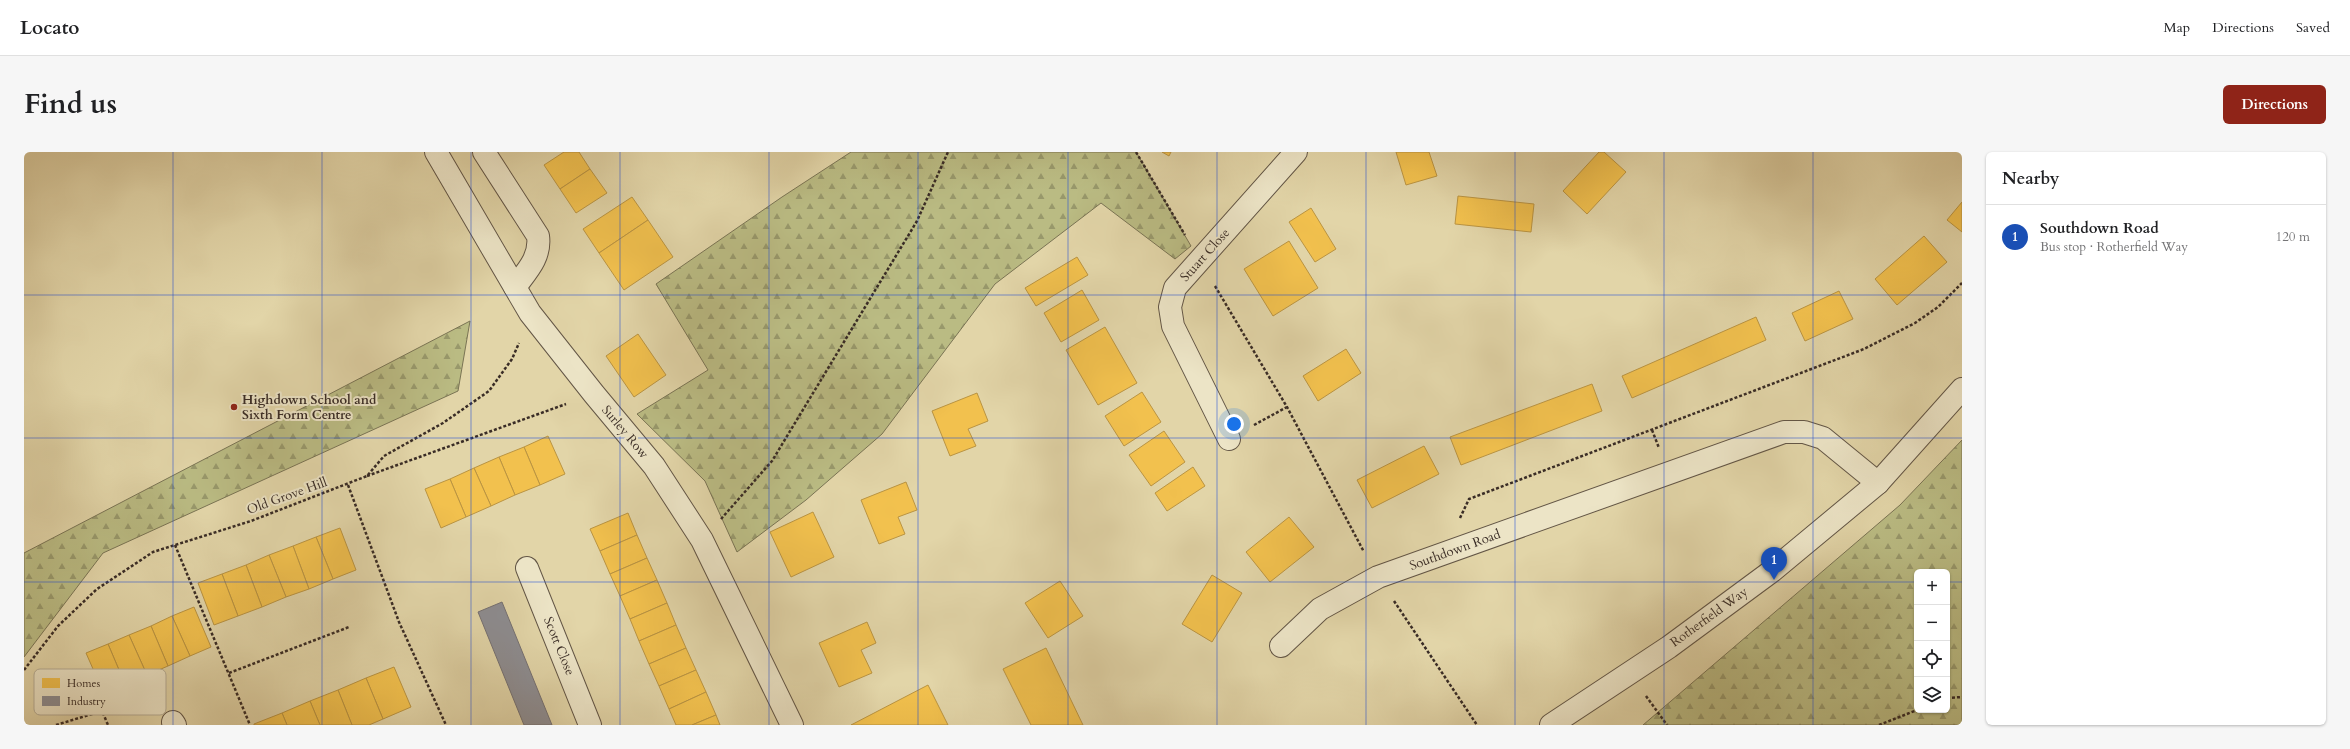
<!DOCTYPE html>
<meta charset="utf-8">
<style>
:root{--surface:#fff;--page:#f6f6f6;--text:#202124;--muted:#757577;--line:#e0e0e0;--accent:#8f2418}
body{margin:0;font-family:Cardo,serif;background:var(--page);color:var(--text)}
.controls{position:absolute;right:12px;bottom:12px;display:grid;overflow:hidden;border-radius:6px;box-shadow:0 1px 3px #0004}
.controls button{width:36px;height:36px;display:grid;place-items:center;padding:0;border:0;border-bottom:1px solid var(--line);background:var(--surface);color:var(--text);font:20px sans-serif}
.you{position:absolute;left:1210px;top:272px;width:14px;height:14px;margin:-10px;border:3px solid #fff;border-radius:50%;background:#1a73e8;box-shadow:0 0 0 6px #1a73e833}
.badge{display:grid;place-items:center;width:26px;height:26px;border-radius:50%;background:var(--accent);color:#fff;font-size:13px;font-weight:700}
.pin{position:absolute;translate:-50% -33px;filter:drop-shadow(0 1px 2px #0008)}
.pin::after{content:'';position:absolute;top:21px;width:14px;height:12px;background:inherit;clip-path:polygon(0 0,100% 0,50% 100%)}
.list{margin:0;padding:0;list-style:none}
h2{display:flex;justify-content:space-between;align-items:center;height:52px;margin:0;padding:0 16px;font-size:17px}
h2 small{font-size:13px;font-weight:400;color:var(--muted)}
.list li{display:grid;grid-template-columns:26px 1fr auto;gap:12px;align-items:center;box-sizing:border-box;height:64px;padding:0 16px;border-top:1px solid var(--line)}
.list b{display:block;font-size:15px;white-space:nowrap}
.list p{margin:0;font-size:13px;white-space:nowrap;color:var(--muted)}
.list em{font-size:13px;font-style:normal;color:var(--muted)}
.icon{flex:none;width:22px;height:22px;fill:none;stroke:currentColor;stroke-width:2;stroke-linecap:round;stroke-linejoin:round}
.map{position:relative;flex:none;width:1938px;height:573px;overflow:hidden;border-radius:6px}
header{display:flex;align-items:center;gap:24px;box-sizing:border-box;height:56px;padding:0 20px;background:var(--surface);border-bottom:1px solid var(--line)}
header strong{font-size:19px}
nav{display:flex;gap:22px;margin-inline-start:auto;font-size:14px}
.intro{display:flex;align-items:center;justify-content:space-between;box-sizing:border-box;height:96px;padding:0 24px}
h1{margin:0;font-size:28px}
.button{padding:10px 18px;border-radius:6px;background:var(--accent);color:#fff;font-size:14px;font-weight:700}
main{display:flex;gap:24px;padding:0 24px}
aside{flex:1;background:var(--surface);border-radius:6px;box-shadow:0 1px 3px #0004}
.map>svg:first-child{display:block}
.forest{fill:url(#forest-firs);stroke:#7a7454;fill-rule:evenodd}
.homes{fill:#f2c14e;stroke:#ba9442}
.industry{fill:#8d8d92;stroke:#747072}
.lines{fill:none;stroke-linecap:round;stroke-linejoin:round}
.minor-casing{stroke:#635646;stroke-width:24}
.path{stroke:#392c26;stroke-width:2.5;stroke-dasharray:3 2;stroke-linecap:butt}
.minor{stroke:#ece4c6;stroke-width:22}
.grid{fill:none;stroke:#1d4ed8;stroke-width:1;stroke-opacity:0.55}
.poi-dot{fill:#8f2418;stroke:#ece4c6;stroke-width:1.5}
.labels{text-anchor:middle;dominant-baseline:central;stroke-width:4;stroke-linejoin:round;paint-order:stroke}
.street-label{font-size:13px;fill:#392c26;stroke:#ece4c6}
.poi-label{font-size:13px;font-weight:bold;fill:#392c26;stroke:#ece4c6;text-anchor:start}
.key{fill:#ece4c6;stroke:#b6ad96;stroke-width:1}
.key-label{font-size:11px;fill:#392c26}
</style>
<header>
<strong>Locato</strong>
<nav><a>Map</a><a>Directions</a><a>Saved</a></nav>
</header>
<div class="intro"><h1>Find us</h1><a class="button">Directions</a></div>
<main>
<div class="map">
<svg width="1938" height="573" viewBox="0 0 1938 573">
<defs>
<pattern id="forest-firs" width="22" height="20" patternUnits="userSpaceOnUse"><rect width="22" height="20" fill="#babb83"/><path d="M5 1l3.5 6h-7zM16 11l3.5 6h-7z" fill="#98986b"/></pattern>
</defs>
<rect width="100%" height="100%" fill="#e2d5a8"/>
<filter id="stains"><feTurbulence type="fractalNoise" baseFrequency=".005" numOctaves="4"/><feColorMatrix values="0 0 0 0 .2 0 0 0 0 .09 0 0 0 0 .02 0 0 0 .5 -.17"/></filter>
<radialGradient id="worn" r=".72"><stop offset=".6" stop-color="#630" stop-opacity="0"/><stop offset="1" stop-color="#630" stop-opacity=".3"/></radialGradient>
<g class="forest">
<path d="M 827,0 L 1112,0 L 1167,94 L 1151,107 L 1077,51 L 971,132 L 858,282 L 782,348 L 713,400 L 681,329 L 613,262 L 684,218 L 632,132 L 758,45 Z"/>
<path d="M 446,169 L 434,239 L 79,401 L 0,505 L 0,401 Z"/>
<path d="M 1938,288 L 1938,573 L 1619,573 L 1876,353 ZM 1893,420 L 1923,420 L 1923,558 L 1893,558 Z"/>
</g>
<g class="homes">
<path d="M 540,0 L 555,0 L 566,17 L 536,37 L 520,13 Z"/>
<path d="M 1138,0 L 1147,0 L 1145,4 Z"/>
<path d="M 1372,0 L 1405,0 L 1413,24 L 1382,33 Z"/>
<path d="M 1575,0 L 1580,0 L 1602,20 L 1563,62 L 1539,39 Z"/>
<path d="M 566,17 L 583,41 L 552,61 L 536,37 Z"/>
<path d="M 1434,44 L 1510,52 L 1507,80 L 1431,72 Z"/>
<path d="M 608,45 L 624,68 L 575,101 L 559,77 Z"/>
<path d="M 1938,50 L 1938,80 L 1923,68 Z"/>
<path d="M 1287,56 L 1312,97 L 1291,110 L 1265,70 Z"/>
<path d="M 624,68 L 649,105 L 600,138 L 575,101 Z"/>
<path d="M 1900,84 L 1923,110 L 1873,153 L 1851,127 Z"/>
<path d="M 1265,89 L 1294,136 L 1249,164 L 1220,117 Z"/>
<path d="M 1053,105 L 1064,123 L 1012,154 L 1001,136 Z"/>
<path d="M 1058,138 L 1075,168 L 1037,190 L 1020,161 Z"/>
<path d="M 1815,139 L 1829,167 L 1781,189 L 1768,161 Z"/>
<path d="M 1732,165 L 1742,188 L 1608,246 L 1598,224 Z"/>
<path d="M 1081,175 L 1113,231 L 1074,253 L 1042,198 Z"/>
<path d="M 614,182 L 642,223 L 610,245 L 582,204 Z"/>
<path d="M 1322,197 L 1337,221 L 1294,249 L 1279,224 Z"/>
<path d="M 1568,232 L 1578,259 L 1437,313 L 1426,285 Z"/>
<path d="M 1118,240 L 1137,270 L 1100,294 L 1081,264 Z"/>
<path d="M 953,241 L 964,269 L 944,277 L 952,294 L 926,304 L 908,259 Z"/>
<path d="M 1140,279 L 1161,310 L 1127,334 L 1105,303 Z"/>
<path d="M 524,284 L 541,322 L 516,333 L 500,295 Z"/>
<path d="M 1400,294 L 1415,322 L 1348,356 L 1333,328 Z"/>
<path d="M 500,295 L 516,333 L 491,343 L 475,305 Z"/>
<path d="M 475,305 L 491,343 L 467,354 L 450,316 Z"/>
<path d="M 1169,315 L 1181,334 L 1143,359 L 1131,341 Z"/>
<path d="M 450,316 L 467,354 L 442,365 L 426,327 Z"/>
<path d="M 426,327 L 442,365 L 417,376 L 401,337 Z"/>
<path d="M 882,330 L 893,358 L 874,365 L 881,382 L 855,392 L 837,348 Z"/>
<path d="M 789,360 L 810,405 L 767,425 L 746,380 Z"/>
<path d="M 604,361 L 613,383 L 576,399 L 566,377 Z"/>
<path d="M 1265,365 L 1290,395 L 1246,430 L 1222,400 Z"/>
<path d="M 316,376 L 332,418 L 309,427 L 292,385 Z"/>
<path d="M 613,383 L 623,406 L 586,422 L 576,399 Z"/>
<path d="M 292,385 L 309,427 L 285,437 L 269,394 Z"/>
<path d="M 269,394 L 285,437 L 262,445 L 245,403 Z"/>
<path d="M 245,403 L 262,445 L 238,455 L 222,413 Z"/>
<path d="M 623,406 L 633,428 L 596,444 L 586,422 Z"/>
<path d="M 222,413 L 238,455 L 214,464 L 198,422 Z"/>
<path d="M 198,422 L 214,464 L 190,473 L 174,431 Z"/>
<path d="M 1188,423 L 1218,441 L 1188,490 L 1158,472 Z"/>
<path d="M 633,428 L 643,451 L 606,467 L 596,444 Z"/>
<path d="M 1036,429 L 1059,464 L 1024,486 L 1001,451 Z"/>
<path d="M 643,451 L 652,473 L 615,489 L 606,467 Z"/>
<path d="M 170,455 L 187,495 L 166,504 L 148,464 Z"/>
<path d="M 148,464 L 166,504 L 144,514 L 127,474 Z"/>
<path d="M 843,470 L 852,491 L 837,498 L 848,521 L 815,535 L 795,491 Z"/>
<path d="M 652,473 L 662,496 L 625,512 L 615,489 Z"/>
<path d="M 127,474 L 144,514 L 123,523 L 105,483 Z"/>
<path d="M 105,483 L 123,523 L 101,532 L 84,492 Z"/>
<path d="M 84,492 L 101,532 L 80,542 L 62,501 Z"/>
<path d="M 662,496 L 672,518 L 635,534 L 625,512 Z"/>
<path d="M 1022,496 L 1059,573 L 1007,573 L 979,517 Z"/>
<path d="M 370,515 L 387,555 L 359,567 L 342,526 Z"/>
<path d="M 672,518 L 682,540 L 645,557 L 635,534 Z"/>
<path d="M 342,526 L 359,567 L 345,573 L 328,573 L 314,538 Z"/>
<path d="M 904,533 L 924,573 L 827,573 Z"/>
<path d="M 314,538 L 328,573 L 296,573 L 286,549 Z"/>
<path d="M 682,540 L 692,563 L 668,573 L 652,573 L 645,557 Z"/>
<path d="M 286,549 L 296,573 L 263,573 L 258,561 Z"/>
<path d="M 258,561 L 263,573 L 230,573 L 230,572 Z"/>
<path d="M 692,563 L 696,573 L 668,573 Z"/>
</g>
<path class="industry" d="M 478,450 L 528,573 L 500,573 L 454,460 Z"/>
<g class="lines">
<g class="minor-casing">
<g id="minor">
<path d="M 412,0 L 506,161 L 570,242 L 630,314 L 678,388 L 768,573"/>
<path d="M 460,0 L 514,84 C 517,105 503,119 491,135"/>
<path d="M 1205,287 L 1149,174 L 1146,155 L 1151,136 L 1272,0"/>
<path d="M 503,416 L 566,573"/>
<path d="M 1257,494 L 1296,457 L 1354,425 L 1760,280 L 1780,280 L 1799,286 L 1854,331"/>
<path d="M 149,570 L 151,573"/>
<path d="M 1527,573 L 1645,495 L 1748,419 L 1854,331 L 1938,237"/>
</g>
</g>
<g class="path">
<path d="M 1112,0 L 1161,83"/>
<path d="M 1191,134 L 1263,255 L 1340,400"/>
<path d="M 1230,273 L 1263,255"/>
<path d="M 1628,278 L 1635,296"/>
<path d="M 343,324 L 542,252"/>
<path d="M 324,333 L 375,470 L 422,573"/>
<path d="M 1436,366 L 1445,347 L 1840,197 L 1891,171 L 1914,155 L 1938,131"/>
<path d="M 697,367 L 748,309 L 893,69 L 924,0"/>
<path d="M 151,393 L 226,573"/>
<path d="M 1370,449 L 1453,573"/>
<path d="M 0,518 L 34,474 L 73,437 L 129,400 L 227,369 L 343,324 L 360,304 L 419,271 L 465,239 L 488,207 L 495,191"/>
<path d="M 205,521 L 325,475"/>
<path d="M 1622,544 L 1643,573"/>
<path d="M 1923,546 L 1938,545"/>
<path d="M 32,573 L 78,559 L 84,573"/>
<path d="M 1855,573 L 1893,558"/>
</g>
<use href="#minor" class="minor"/>
</g>
<path class="grid" d="M 149,0 L 149,573M 298,0 L 298,573M 447,0 L 447,573M 596,0 L 596,573M 745,0 L 745,573M 894,0 L 894,573M 1044,0 L 1044,573M 1193,0 L 1193,573M 1342,0 L 1342,573M 1491,0 L 1491,573M 1640,0 L 1640,573M 1789,0 L 1789,573M 0,143 L 1938,143M 0,286 L 1938,286M 0,430 L 1893,430M 1923,430 L 1938,430"/>
<circle class="poi-dot" cx="210" cy="255" r="4"/>
<g class="labels">
<g class="street-label">
<text transform="translate(1181 103) rotate(-48)">Stuart Close</text>
<text transform="translate(601 280) rotate(50)">Surley Row</text>
<text transform="translate(263 344) rotate(-20)">Old Grove Hill</text>
<text transform="translate(1431 398) rotate(-20)">Southdown Road</text>
<text transform="translate(1685 465) rotate(-36)">Rotherfield Way</text>
<text transform="translate(535 494) rotate(68)">Scott Close</text>
</g>
<g class="poi-label">
<text x="218" y="248">Highdown School and<tspan x="218" dy="15">Sixth Form Centre</tspan></text>
</g>
</g>
<rect x="10" y="517" width="132" height="46" rx="6" class="key"/>
<rect x="18" y="526" width="18" height="10" fill="#f2c14e"/>
<rect x="18" y="544" width="18" height="10" fill="#8d8d92"/>
<g class="key-label">
<text x="43" y="535">Homes</text>
<text x="43" y="553">Industry</text>
</g>
<rect width="100%" height="100%" filter="url(#stains)"/>
<rect width="100%" height="100%" fill="url(#worn)"/>
</svg>
<div class="controls">
<button>+</button>
<button>−</button>
<button><svg class="icon" aria-label="locate" viewBox="0 0 24 24"><circle cx="12" cy="12" r="6"/><path d="M12 2v4M12 18v4M2 12h4M18 12h4"/></svg></button>
<button><svg class="icon" aria-label="layers" viewBox="0 0 24 24"><path d="M12 4l9 5-9 5-9-5zM3 14l9 5 9-5"/></svg></button>
</div>
<div class="you"></div>
<div class="pin badge" style="left:1750px;top:428px;background:#1a4fb4">1</div>
</div>
<aside>
<h2>Nearby<small></small></h2>
<ul class="list">
<li><span class="badge" style="background:#1a4fb4">1</span><div><b>Southdown Road</b><p>Bus stop · Rotherfield Way</p></div><em>120 m</em></li>
</ul>
</aside>
</main>
